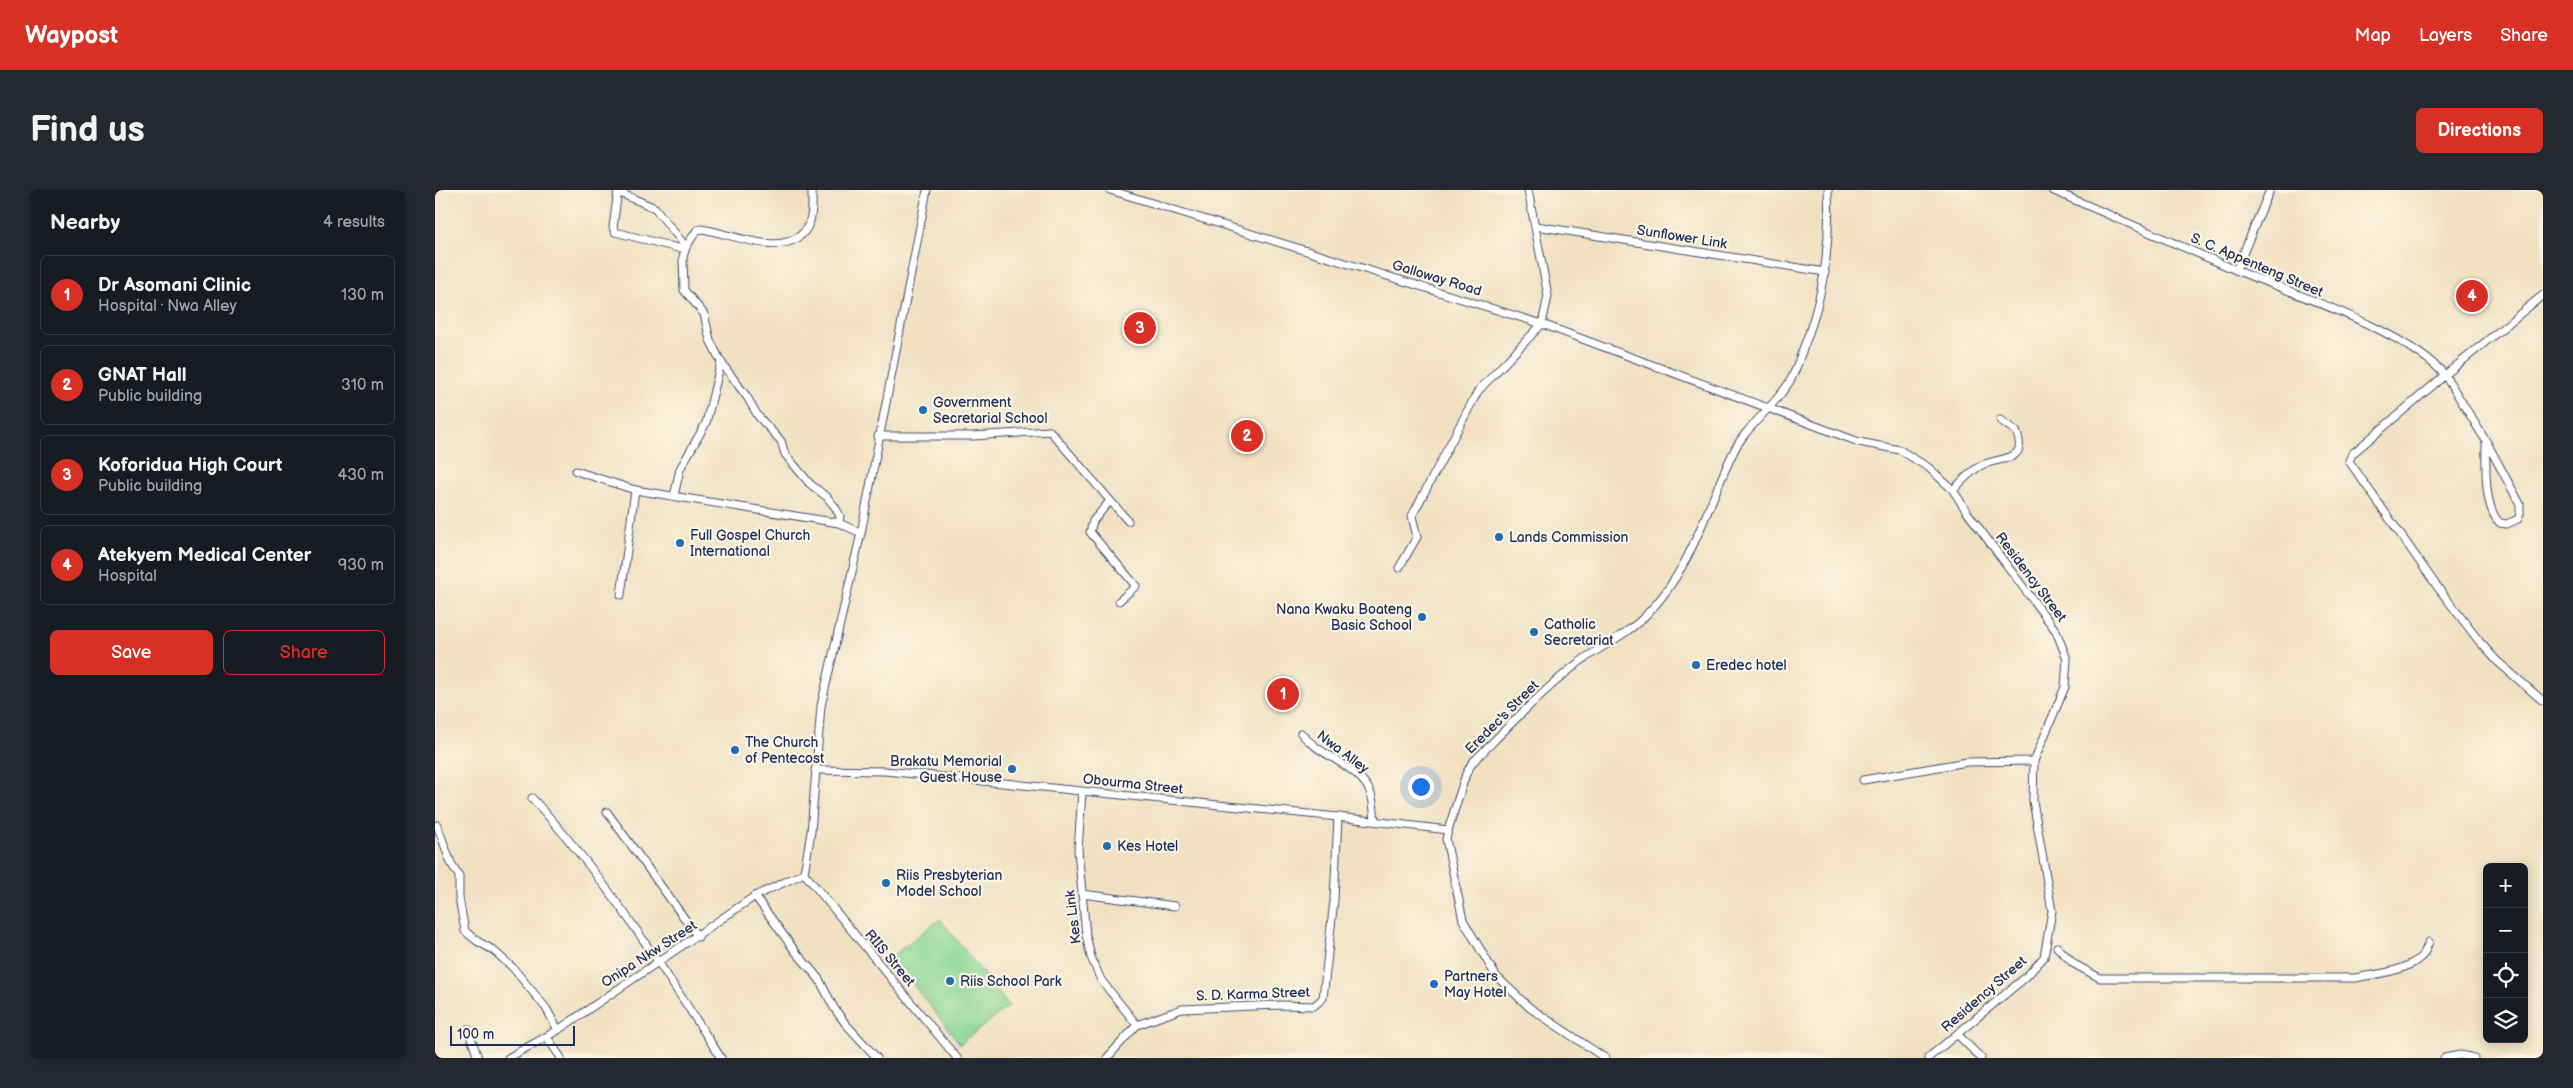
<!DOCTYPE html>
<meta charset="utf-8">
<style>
:root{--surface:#171b24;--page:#242831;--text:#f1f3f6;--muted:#9ea1a6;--line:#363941;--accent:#d93025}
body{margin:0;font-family:"Balsamiq Sans",sans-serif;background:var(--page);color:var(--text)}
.controls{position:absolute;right:15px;bottom:15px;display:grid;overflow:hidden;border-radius:8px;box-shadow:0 2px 12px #0003}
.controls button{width:45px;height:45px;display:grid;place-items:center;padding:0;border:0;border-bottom:1px solid var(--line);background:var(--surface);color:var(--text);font:25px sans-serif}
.scale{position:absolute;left:15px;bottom:12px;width:125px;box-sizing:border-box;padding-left:5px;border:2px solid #1b2f5e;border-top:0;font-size:14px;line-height:18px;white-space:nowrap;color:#1b2f5e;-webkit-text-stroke:4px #fcf5e5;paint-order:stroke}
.you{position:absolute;left:985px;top:596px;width:18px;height:18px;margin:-12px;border:4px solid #fff;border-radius:50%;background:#1a73e8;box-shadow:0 0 0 8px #1a73e833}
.badge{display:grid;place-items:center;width:32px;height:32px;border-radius:50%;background:var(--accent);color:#fff;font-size:16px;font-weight:700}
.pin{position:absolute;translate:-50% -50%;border:2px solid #fff;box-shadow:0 1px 5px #0006}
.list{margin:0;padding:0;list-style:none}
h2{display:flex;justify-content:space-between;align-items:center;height:65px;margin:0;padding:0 20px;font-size:21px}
h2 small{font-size:16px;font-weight:400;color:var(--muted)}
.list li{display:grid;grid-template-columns:32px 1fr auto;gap:15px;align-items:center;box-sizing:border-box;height:80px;margin:0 10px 10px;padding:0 10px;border:1px solid var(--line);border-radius:8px}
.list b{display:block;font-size:19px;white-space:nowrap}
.list p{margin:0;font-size:16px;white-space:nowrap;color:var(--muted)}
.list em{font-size:16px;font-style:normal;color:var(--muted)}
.actions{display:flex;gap:10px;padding:15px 20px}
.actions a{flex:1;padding:11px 0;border:1px solid var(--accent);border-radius:8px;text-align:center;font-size:18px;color:var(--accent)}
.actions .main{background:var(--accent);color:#fff}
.icon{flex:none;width:28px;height:28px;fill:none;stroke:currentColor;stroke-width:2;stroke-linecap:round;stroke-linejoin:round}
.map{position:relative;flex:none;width:2108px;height:868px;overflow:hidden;border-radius:8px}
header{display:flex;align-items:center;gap:30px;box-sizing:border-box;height:70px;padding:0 25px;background:var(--accent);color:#fff}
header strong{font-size:24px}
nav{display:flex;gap:28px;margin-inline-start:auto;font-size:18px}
.intro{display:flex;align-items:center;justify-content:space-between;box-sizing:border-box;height:120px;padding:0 30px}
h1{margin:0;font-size:35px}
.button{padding:12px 22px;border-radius:8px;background:var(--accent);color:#fff;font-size:18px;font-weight:700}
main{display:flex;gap:30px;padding:0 30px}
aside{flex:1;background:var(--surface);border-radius:8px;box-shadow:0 2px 12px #0003}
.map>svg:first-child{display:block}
.pitch{fill:#89d694;stroke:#528279}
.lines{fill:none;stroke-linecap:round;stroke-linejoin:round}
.minor-casing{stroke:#3b4a6d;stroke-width:9}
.minor{stroke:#fff;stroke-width:7}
.poi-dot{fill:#1f6fb2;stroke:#fcf5e5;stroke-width:2}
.labels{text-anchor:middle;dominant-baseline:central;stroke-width:4.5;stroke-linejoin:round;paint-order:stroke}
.street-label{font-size:14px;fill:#1b2f5e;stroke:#fcf5e5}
.poi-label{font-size:14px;fill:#1b2f5e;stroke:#fcf5e5;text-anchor:start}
</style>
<header>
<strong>Waypost</strong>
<nav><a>Map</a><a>Layers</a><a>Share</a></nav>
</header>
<div class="intro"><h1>Find us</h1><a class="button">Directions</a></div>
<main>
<aside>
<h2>Nearby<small>4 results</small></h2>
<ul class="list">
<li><span class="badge">1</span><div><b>Dr Asomani Clinic</b><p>Hospital · Nwa Alley</p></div><em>130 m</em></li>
<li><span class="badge">2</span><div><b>GNAT Hall</b><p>Public building</p></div><em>310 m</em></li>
<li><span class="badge">3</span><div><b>Koforidua High Court</b><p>Public building</p></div><em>430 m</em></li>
<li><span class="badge">4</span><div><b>Atekyem Medical Center</b><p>Hospital</p></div><em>930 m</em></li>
</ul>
<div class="actions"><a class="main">Save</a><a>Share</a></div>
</aside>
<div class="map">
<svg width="2108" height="868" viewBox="0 0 2108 868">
<rect width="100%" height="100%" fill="#fcf5e5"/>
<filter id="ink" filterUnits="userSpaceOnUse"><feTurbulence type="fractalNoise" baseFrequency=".02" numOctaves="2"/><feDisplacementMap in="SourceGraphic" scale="10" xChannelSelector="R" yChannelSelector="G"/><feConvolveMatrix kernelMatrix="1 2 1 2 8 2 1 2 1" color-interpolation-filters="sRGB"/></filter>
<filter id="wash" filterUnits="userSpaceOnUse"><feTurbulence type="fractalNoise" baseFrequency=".0096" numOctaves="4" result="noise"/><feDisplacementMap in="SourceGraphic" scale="20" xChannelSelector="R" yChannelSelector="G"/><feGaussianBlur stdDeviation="1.12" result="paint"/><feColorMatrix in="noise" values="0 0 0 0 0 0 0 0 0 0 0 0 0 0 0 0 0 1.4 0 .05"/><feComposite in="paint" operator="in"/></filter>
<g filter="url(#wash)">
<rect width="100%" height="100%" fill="#f1e1c2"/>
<path class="pitch" d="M 505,729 L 574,816 L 525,854 L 456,767 Z"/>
</g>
<g filter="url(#ink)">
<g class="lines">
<g class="minor-casing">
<g id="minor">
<path d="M 183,0 L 178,38 L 180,42 L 243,58 L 251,57 L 262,40 L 266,39 C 294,42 360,75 375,31 C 378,21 377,10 377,0"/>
<path d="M 675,0 L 1107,134 L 1424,252 L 1465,260 L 1494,278 L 1518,300 L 1532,322 L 1621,441 L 1632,469 L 1630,497 L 1599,571 L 1598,611 L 1617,721 L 1609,767 L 1591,787 L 1493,868"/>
<path d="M 1617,0 C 1679,27 1740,54 1801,80 C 1859,104 1970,140 2010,185 L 1917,264 L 1914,271 L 2001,395 L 2044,451 L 2062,471 L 2108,511"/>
<path d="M 183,2 L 220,18 L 251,57 L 248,67 L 249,100 L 269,124 L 275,150 L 286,172 L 312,207 L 323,226 L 346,251 L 350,264 L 375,294 L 392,307 L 400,317 L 405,326 L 404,333"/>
<path d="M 1101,36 L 1390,82"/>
<path d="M 1801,80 L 1835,0"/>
<path d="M 443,246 L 538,246 L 615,241 L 693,331"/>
<path d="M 2051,251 C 2051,272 2048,318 2065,333 L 2072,334 L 2083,329 L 2085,324 L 2085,314 L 2051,251 L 2010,185 L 2108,105"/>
<path d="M 141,281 L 200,300 L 404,333 L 426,343"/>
<path d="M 1518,300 C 1526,292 1535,282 1545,276 C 1563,266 1595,274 1581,241 L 1565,230"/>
<path d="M 239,306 L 245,279 L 271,233 L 286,172"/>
<path d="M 674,312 L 658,331 L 655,342 L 701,396 L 684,411"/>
<path d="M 964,378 L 982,347 L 977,326 L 1043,201 L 1107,134 L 1113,106 L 1093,0"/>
<path d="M 186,405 L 200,300"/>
<path d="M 866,543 C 885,567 925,575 936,604 C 939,613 939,623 940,631"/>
<path d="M 380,580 L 450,581 L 903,627 L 1013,640"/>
<path d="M 1428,590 L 1532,572 L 1599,571"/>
<path d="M 647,602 L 643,660 L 651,745 L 656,767 L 666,790 L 702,835"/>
<path d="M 97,608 C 170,687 228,778 286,868"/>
<path d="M 172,622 L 263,747"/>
<path d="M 2,635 L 16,673 L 24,686 L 24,708 L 30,741 L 42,751 L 58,760 L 78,778 L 111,818 L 123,840"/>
<path d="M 369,683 L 376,642 L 386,516 L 426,343 L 492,0"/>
<path d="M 369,683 L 522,868"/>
<path d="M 647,704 L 740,716"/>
<path d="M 320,706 L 360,761 L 384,789 L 399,818 L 410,833 L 442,868"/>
<path d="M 1622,757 L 1639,774 L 1665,788 L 1920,788 C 1941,784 1971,782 1987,766 C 1990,763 1992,756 1994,752"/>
<path d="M 33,839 L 43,868"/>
<path d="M 1522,844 L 1546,868"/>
<path d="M 112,847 L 126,868"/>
<path d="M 73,868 L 123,840 L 320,706 L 369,683"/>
<path d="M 672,868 L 702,835 L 747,819 L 846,815 L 879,816 L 888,808 L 899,710 L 903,627"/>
<path d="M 1170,868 L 1095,818 L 1061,786 L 1028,730 L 1011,649 L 1013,640 L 1031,584 L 1037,573 C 1070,540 1102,506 1138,477 C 1161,458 1192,446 1212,424 C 1256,380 1271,319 1297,265 C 1310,236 1339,218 1355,191 C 1361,181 1364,169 1368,159 C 1389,107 1396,56 1393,0"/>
<path d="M 2009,868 L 2025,865 L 2039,868"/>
</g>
</g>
<use href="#minor" class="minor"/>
</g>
</g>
<g class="poi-dot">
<circle cx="488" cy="220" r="5"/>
<circle cx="1064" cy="347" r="5"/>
<circle cx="245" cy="353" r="5"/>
<circle cx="987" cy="427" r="5"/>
<circle cx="1099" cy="442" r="5"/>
<circle cx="1261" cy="475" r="5"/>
<circle cx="300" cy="560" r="5"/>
<circle cx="577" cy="579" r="5"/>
<circle cx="672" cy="656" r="5"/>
<circle cx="451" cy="693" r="5"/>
<circle cx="515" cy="791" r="5"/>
<circle cx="999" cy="794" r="5"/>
</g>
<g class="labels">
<g class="street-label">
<text transform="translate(1247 47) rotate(9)">Sunflower Link</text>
<text transform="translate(1822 75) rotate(23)">S. C. Appenteng Street</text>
<text transform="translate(1002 88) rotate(17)">Galloway Road</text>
<text transform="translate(1596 387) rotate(53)">Residency Street</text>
<text transform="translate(1067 527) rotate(-45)">Eredec's Street</text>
<text transform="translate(908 562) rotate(37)">Nwa Alley</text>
<text transform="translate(698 594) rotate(6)">Obourma Street</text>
<text transform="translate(638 727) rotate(-97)">Kes Link</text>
<text transform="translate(214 764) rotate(-33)">Onipa Nkw Street</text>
<text transform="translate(455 768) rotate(50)">RIIS Street</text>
<text transform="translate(818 804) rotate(-2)">S. D. Karma Street</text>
<text transform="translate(1549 804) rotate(-41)">Residency Street</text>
</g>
<g class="poi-label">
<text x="498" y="212">Government<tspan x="498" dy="16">Secretarial School</tspan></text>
<text x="255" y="345">Full Gospel Church<tspan x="255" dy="16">International</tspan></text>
<text x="1074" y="347">Lands Commission</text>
<text x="977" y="419" text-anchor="end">Nana Kwaku Boateng<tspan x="977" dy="16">Basic School</tspan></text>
<text x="1109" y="434">Catholic<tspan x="1109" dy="16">Secretariat</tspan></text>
<text x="1271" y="475">Eredec hotel</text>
<text x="310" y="552">The Church<tspan x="310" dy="16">of Pentecost</tspan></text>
<text x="567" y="571" text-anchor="end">Brakatu Memorial<tspan x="567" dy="16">Guest House</tspan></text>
<text x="682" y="656">Kes Hotel</text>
<text x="461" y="685">Riis Presbyterian<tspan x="461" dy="16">Model School</tspan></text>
<text x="1009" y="786">Partners<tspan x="1009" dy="16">May Hotel</tspan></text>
<text x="525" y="791">Riis School Park</text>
</g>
</g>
</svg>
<div class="controls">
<button>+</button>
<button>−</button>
<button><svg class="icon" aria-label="locate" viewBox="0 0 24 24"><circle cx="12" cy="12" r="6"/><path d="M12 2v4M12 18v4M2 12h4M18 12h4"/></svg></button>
<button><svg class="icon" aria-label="layers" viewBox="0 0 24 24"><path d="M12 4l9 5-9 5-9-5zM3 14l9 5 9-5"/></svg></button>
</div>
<div class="scale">100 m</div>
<div class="you"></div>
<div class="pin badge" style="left:848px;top:504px">1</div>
<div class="pin badge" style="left:812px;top:246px">2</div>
<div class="pin badge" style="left:705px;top:138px">3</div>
<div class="pin badge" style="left:2037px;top:106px">4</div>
</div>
</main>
